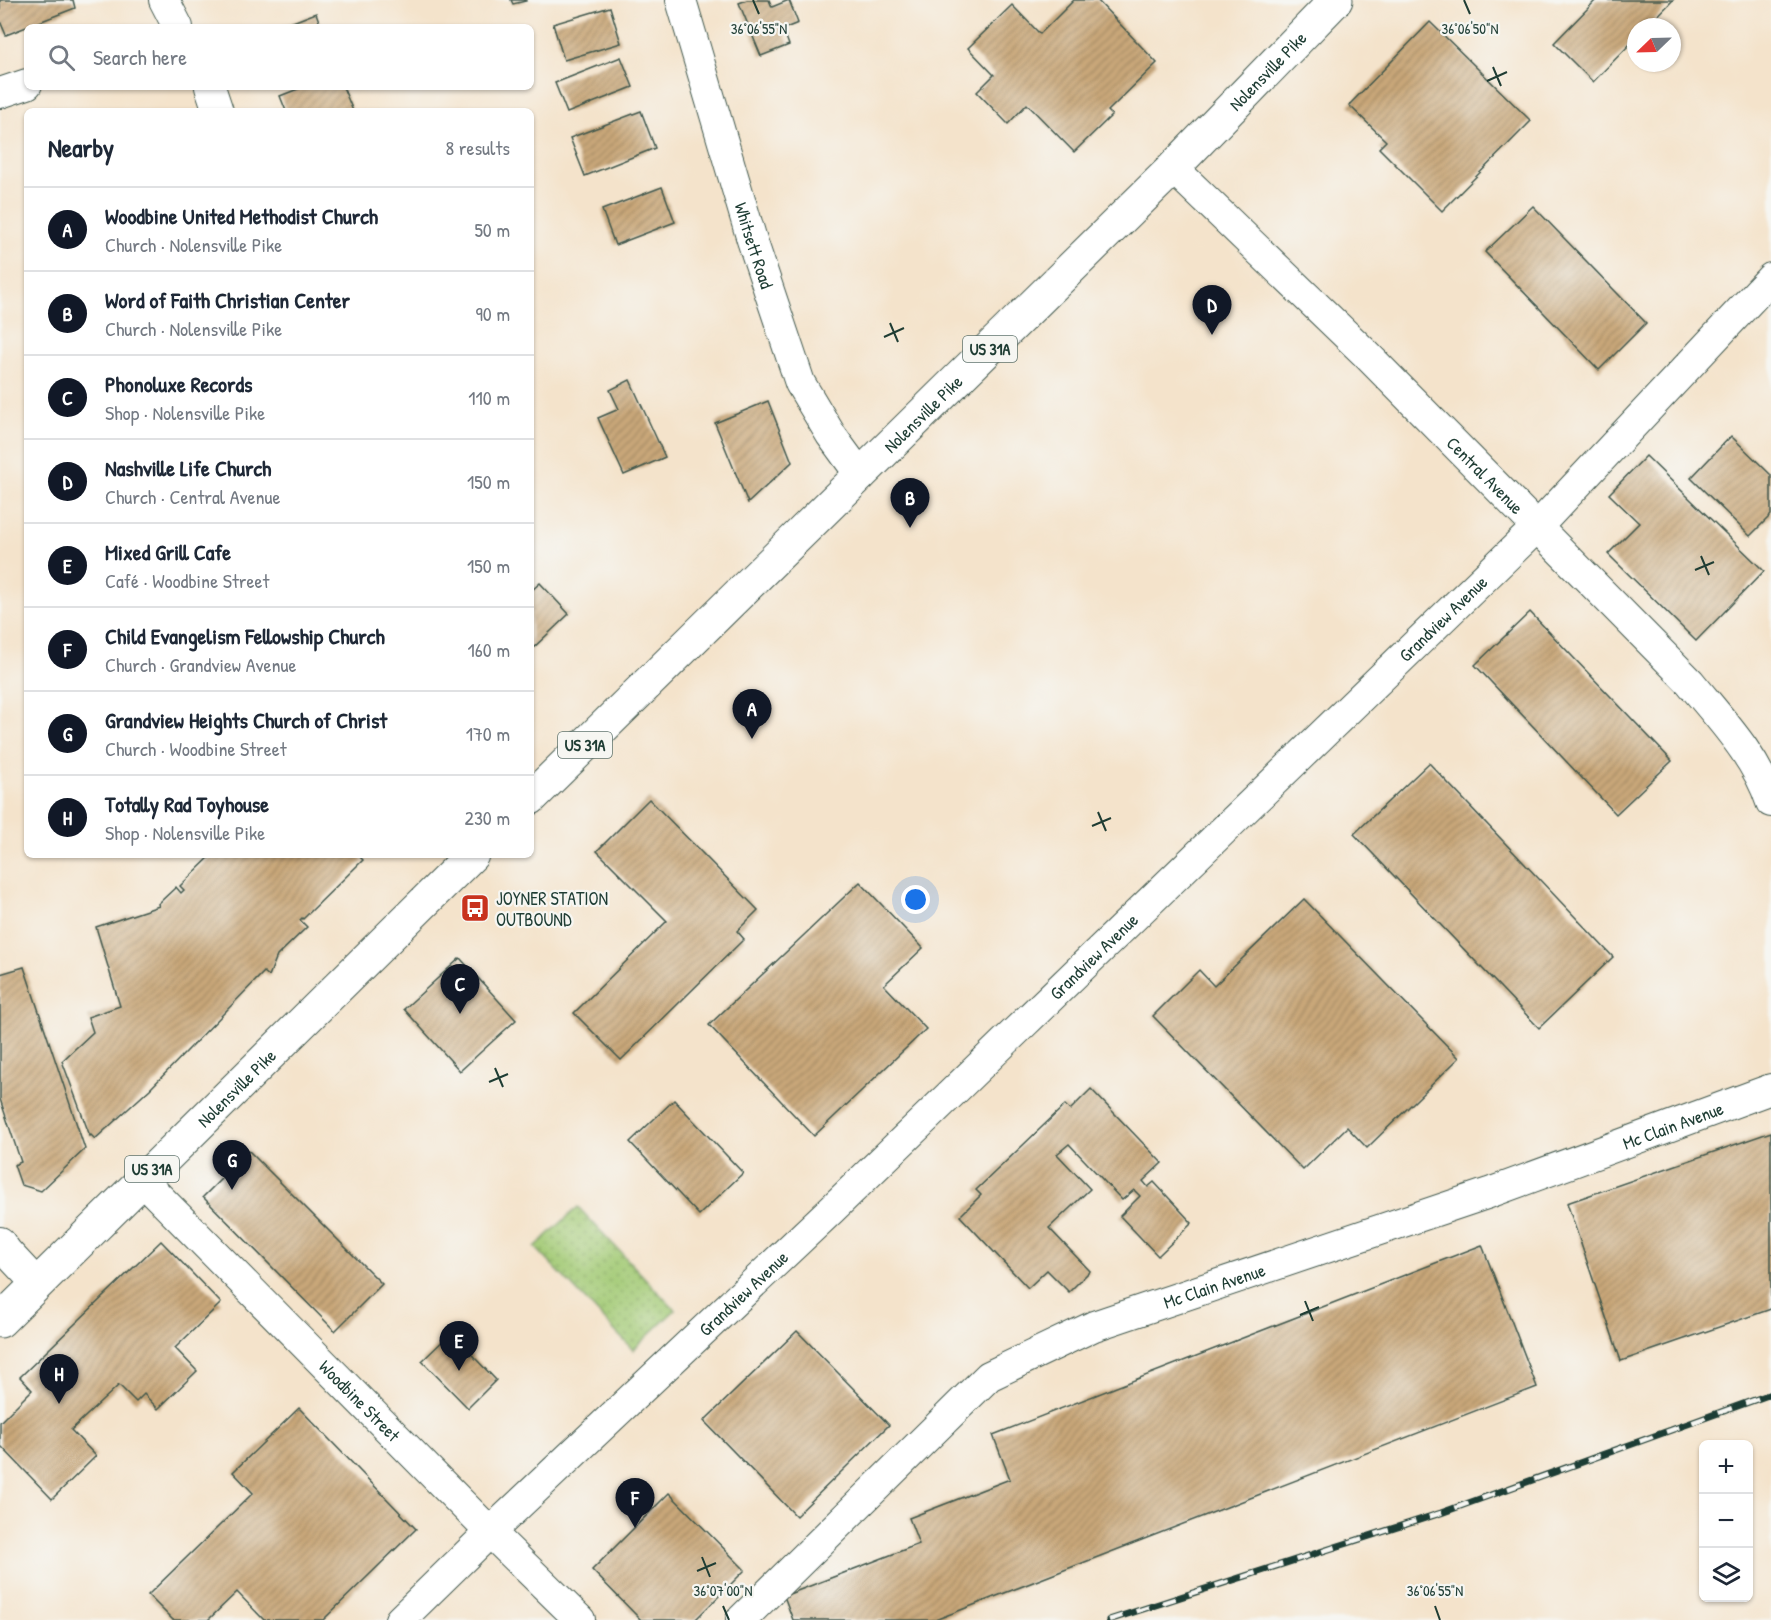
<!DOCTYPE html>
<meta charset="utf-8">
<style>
:root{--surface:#fff;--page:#f2f2f3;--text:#1f2937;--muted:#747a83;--line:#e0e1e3;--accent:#111827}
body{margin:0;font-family:"Patrick Hand",sans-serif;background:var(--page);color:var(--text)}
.controls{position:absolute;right:18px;bottom:18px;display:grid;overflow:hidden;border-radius:9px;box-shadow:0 2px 4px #0004}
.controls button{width:54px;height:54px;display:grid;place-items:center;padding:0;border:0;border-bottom:2px solid var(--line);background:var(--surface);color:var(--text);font:30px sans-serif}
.compass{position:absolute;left:1627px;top:18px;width:54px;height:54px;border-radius:50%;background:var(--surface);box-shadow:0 2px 4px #0004;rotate:247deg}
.you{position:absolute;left:916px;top:900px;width:21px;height:21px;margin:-15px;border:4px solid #fff;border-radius:50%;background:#1a73e8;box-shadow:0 0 0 9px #1a73e833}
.badge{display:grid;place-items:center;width:39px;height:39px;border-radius:50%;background:var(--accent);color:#fff;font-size:20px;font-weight:700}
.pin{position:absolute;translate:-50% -50px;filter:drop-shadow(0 2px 3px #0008)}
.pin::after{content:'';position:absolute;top:32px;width:21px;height:18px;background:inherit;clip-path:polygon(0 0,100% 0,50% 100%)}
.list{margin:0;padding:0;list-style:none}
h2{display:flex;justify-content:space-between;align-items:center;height:78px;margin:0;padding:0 24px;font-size:26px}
h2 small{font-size:20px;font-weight:400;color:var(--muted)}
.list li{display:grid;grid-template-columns:39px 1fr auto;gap:18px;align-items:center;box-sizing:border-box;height:84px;padding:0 24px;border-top:2px solid var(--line)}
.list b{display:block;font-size:22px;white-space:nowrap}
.list p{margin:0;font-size:20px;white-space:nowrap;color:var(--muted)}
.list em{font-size:20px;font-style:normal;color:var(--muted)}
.icon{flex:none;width:33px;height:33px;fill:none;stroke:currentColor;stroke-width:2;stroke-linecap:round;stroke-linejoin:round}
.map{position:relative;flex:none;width:1771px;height:1620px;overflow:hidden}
.search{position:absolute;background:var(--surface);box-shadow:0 2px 4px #0004;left:24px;top:24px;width:510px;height:66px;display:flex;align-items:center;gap:15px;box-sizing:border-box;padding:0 21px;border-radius:9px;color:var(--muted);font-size:22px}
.panel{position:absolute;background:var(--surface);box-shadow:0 2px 4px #0004;left:24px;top:108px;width:510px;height:750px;border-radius:9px}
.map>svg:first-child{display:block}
.grass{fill:url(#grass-dots);stroke:#618454;stroke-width:1.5}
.building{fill:url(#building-hatch)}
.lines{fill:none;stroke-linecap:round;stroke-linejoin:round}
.minor-casing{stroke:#3f564b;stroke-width:32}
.primary-casing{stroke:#3f564b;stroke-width:35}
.minor{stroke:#fff;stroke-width:30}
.primary{stroke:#fff;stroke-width:33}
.rail-casing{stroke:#1f3d34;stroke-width:7}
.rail{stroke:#f6f6f2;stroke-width:4.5;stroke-dasharray:14;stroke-linecap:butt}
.ticks{fill:none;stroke:#1f3d34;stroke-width:2}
.labels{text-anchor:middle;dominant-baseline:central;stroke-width:4.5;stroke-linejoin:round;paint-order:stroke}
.shield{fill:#f6f6f2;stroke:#60746d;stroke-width:1.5}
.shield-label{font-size:16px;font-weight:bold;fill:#1f3d34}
.street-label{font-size:18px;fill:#1f3d34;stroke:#f6f6f2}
.poi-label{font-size:18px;fill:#1f3d34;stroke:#f6f6f2;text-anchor:start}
.ticks-label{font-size:15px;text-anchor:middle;fill:#1f3d34;stroke:#f6f6f2;stroke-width:4.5;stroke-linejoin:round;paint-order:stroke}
</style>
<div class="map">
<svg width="1771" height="1620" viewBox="0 0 1771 1620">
<defs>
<pattern id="grass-dots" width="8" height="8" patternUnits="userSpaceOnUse" patternTransform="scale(1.5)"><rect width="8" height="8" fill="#a3ca75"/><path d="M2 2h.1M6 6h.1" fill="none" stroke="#84a561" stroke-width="1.8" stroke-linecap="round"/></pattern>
<pattern id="building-hatch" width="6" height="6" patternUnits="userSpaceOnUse" patternTransform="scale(1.5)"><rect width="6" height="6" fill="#c9a779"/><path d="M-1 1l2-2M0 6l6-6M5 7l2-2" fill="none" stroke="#a38964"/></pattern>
</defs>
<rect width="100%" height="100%" fill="#f6f6f2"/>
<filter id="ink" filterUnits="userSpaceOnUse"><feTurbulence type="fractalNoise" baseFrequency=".0167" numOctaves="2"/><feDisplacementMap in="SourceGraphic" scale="12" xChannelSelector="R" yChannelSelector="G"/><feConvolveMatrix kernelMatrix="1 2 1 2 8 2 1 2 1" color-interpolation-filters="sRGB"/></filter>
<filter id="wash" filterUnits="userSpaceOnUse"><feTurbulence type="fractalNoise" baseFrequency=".008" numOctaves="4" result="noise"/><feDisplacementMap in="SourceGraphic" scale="24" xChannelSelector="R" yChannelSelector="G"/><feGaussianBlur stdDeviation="1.35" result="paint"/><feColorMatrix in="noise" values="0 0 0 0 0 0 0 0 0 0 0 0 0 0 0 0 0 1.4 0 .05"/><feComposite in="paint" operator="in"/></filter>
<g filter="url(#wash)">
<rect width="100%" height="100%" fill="#f4e3cb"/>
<path class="grass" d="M 578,1207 L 675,1310 L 633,1350 L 535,1247 Z"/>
<g id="blocks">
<g class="building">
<path d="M 0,0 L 73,0 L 75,8 L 6,35 L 0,21 Z"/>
<path d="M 511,0 L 526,0 L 526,1 L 513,4 Z"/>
<path d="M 747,0 L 769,0 L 772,7 L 789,0 L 798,23 L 783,29 L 789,45 L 761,56 L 739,3 Z"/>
<path d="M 1074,0 L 1097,0 L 1157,63 L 1108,111 L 1112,115 L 1074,152 L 1027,104 L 1008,124 L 977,92 L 994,75 L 968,48 L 1012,5 L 1040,34 Z"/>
<path d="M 1596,0 L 1673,0 L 1647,27 L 1636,27 L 1636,38 L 1593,82 L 1554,43 Z"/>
<path d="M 610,7 L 621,43 L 564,60 L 553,24 Z"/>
<path d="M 316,13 L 321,27 L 280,27 Z"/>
<path d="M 1430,22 L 1531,121 L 1442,211 L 1379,148 L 1386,141 L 1349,105 Z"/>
<path d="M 621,57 L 633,87 L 567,113 L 555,83 Z"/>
<path d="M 303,87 L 343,87 L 353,111 L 286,111 L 280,96 Z"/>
<path d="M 641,111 L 655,148 L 585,176 L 570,138 Z"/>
<path d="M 662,187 L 675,222 L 615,245 L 602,210 Z"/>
<path d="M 1533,206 L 1646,323 L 1599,370 L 1485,252 Z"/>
<path d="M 630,380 L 665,457 L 624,475 L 598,418 L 619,409 L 610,390 Z"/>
<path d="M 768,401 L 792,462 L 748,503 L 715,423 Z"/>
<path d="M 1731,436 L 1771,475 L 1771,515 L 1750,536 L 1691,478 Z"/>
<path d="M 1646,456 L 1764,571 L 1696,641 L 1608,554 L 1639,523 L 1609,494 Z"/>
<path d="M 540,583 L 569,614 L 531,650 L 531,591 Z"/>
<path d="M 1530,612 L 1672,761 L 1616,814 L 1475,665 Z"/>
<path d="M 1429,763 L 1613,957 L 1539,1028 L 1354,834 Z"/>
<path d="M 649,799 L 758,910 L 737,931 L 744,939 L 621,1060 L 574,1013 L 667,921 L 597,851 Z"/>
<path d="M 212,855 L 358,855 L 363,860 L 303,919 L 302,918 L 300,920 L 307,927 L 277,956 L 269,976 L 264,972 L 150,1089 L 95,1139 L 91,1135 L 90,1136 L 62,1061 L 93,1032 L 88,1017 L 120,1006 L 96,927 L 159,906 L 158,904 L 176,887 L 181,893 L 184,890 L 180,886 Z"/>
<path d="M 860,882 L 923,948 L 884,985 L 926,1029 L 814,1136 L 709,1025 Z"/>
<path d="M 1304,899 L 1459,1058 L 1367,1148 L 1347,1127 L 1303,1170 L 1153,1016 L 1199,970 L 1214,986 Z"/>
<path d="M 460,958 L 516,1020 L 460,1071 L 404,1009 Z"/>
<path d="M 24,967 L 85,1149 L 41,1191 L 21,1185 L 14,1165 L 21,1162 L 0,1099 L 0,974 Z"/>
<path d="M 1091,1089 L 1162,1163 L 1143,1181 L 1148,1187 L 1154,1182 L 1192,1223 L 1158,1256 L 1120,1216 L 1140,1196 L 1134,1190 L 1122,1200 L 1069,1144 L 1057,1154 L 1090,1189 L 1049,1228 L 1090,1271 L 1069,1292 L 1047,1270 L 1028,1288 L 960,1216 L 981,1195 L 976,1190 L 1065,1105 L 1070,1110 Z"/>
<path d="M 674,1100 L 743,1173 L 699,1215 L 630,1142 Z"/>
<path d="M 1771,1132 L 1771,1309 L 1621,1361 L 1567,1203 Z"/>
<path d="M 249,1151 L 382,1284 L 335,1331 L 203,1197 Z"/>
<path d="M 161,1241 L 221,1303 L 175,1348 L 197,1371 L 158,1409 L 144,1394 L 136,1402 L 119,1385 L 71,1430 L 96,1456 L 52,1499 L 0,1445 L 0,1422 L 32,1390 L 20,1377 Z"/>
<path d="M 1482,1245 L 1537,1387 L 935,1620 L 793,1620 L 784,1596 L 919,1544 L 909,1518 L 1010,1479 L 993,1435 Z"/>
<path d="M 797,1331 L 889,1425 L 796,1516 L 704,1421 Z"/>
<path d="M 451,1333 L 496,1380 L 468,1408 L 422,1361 Z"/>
<path d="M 299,1408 L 416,1529 L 323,1620 L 264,1620 L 237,1592 L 208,1620 L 173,1620 L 148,1595 L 253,1493 L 233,1472 Z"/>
<path d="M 669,1493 L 745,1570 L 695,1620 L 641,1620 L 592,1570 Z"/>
</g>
</g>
</g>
<g filter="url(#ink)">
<use href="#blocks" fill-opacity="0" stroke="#3f564b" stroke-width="1.5"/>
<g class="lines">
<g class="minor-casing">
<g id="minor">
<path d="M 164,0 L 178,27"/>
<path id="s1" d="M 681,0 L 752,240 L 800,383 L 831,435 L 861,476"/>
<path d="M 210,87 L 218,111"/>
<path d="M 0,93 L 27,84"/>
<path id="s2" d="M 1173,168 L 1365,353 L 1690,682 C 1720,719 1756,756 1771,802"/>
<path id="s3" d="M 142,1180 L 490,1532 L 580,1620"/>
<path d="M 0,1242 L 7,1252 L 37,1284"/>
<path id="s4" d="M 400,1620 L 490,1532 L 831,1210 L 1538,526 L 1771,278"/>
<path id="s5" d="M 741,1620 L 989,1376 L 1094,1326 L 1489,1193 L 1771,1089"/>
</g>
</g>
<g class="primary-casing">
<g id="primary">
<path id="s6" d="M 531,798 L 1173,168 L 1336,0"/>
<path id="s7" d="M 0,1321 L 472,855"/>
</g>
</g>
<use href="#minor" class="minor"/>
<use href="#primary" class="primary"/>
<g class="rail-casing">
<path id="rail" d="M 1109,1620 L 1441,1513 L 1771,1394"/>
</g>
<use href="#rail" class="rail"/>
</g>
</g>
<path class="ticks" d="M 753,0 L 759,14M 1464,0 L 1470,14M 1493,67 L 1501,86M 1487,81 L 1507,72M 890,323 L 898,342M 884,337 L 904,328M 1701,556 L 1709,575M 1695,570 L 1714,562M 1098,812 L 1106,831M 1092,826 L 1111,818M 495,1068 L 503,1087M 489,1082 L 508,1074M 1305,1301 L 1313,1321M 1300,1315 L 1319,1307M 702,1557 L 710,1577M 697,1571 L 716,1563M 723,1606 L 729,1620M 1435,1606 L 1440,1620"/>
<defs>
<g id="bus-square" transform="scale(1.5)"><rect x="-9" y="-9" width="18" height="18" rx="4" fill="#c8321e" stroke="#f6f6f2"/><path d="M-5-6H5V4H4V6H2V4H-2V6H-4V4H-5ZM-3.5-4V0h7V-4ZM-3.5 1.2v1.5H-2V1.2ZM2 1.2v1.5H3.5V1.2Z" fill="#fff"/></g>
</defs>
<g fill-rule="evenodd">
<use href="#bus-square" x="475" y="908"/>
</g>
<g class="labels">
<g class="shield">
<rect x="963" y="336" width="54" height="26" rx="4.5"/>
<rect x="558" y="732" width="54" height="26" rx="4.5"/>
<rect x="125" y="1156" width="54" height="26" rx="4.5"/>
</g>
<g class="shield-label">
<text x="990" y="349">US 31A</text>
<text x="585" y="745">US 31A</text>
<text x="152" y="1169">US 31A</text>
</g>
<g class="street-label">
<text stroke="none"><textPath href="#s6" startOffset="1035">Nolensville Pike</textPath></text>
<text stroke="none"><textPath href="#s1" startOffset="256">Whitsett Road</textPath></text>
<text stroke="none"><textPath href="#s6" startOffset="549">Nolensville Pike</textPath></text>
<text stroke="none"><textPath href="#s2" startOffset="438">Central Avenue</textPath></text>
<text stroke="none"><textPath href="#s4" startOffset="1446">Grandview Avenue</textPath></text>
<text stroke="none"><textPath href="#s4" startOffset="960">Grandview Avenue</textPath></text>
<text stroke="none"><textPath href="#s7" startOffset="332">Nolensville Pike</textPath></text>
<text stroke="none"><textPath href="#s5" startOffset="1077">Mc Clain Avenue</textPath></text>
<text stroke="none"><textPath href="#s5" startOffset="591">Mc Clain Avenue</textPath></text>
<text stroke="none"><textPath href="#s4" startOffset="474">Grandview Avenue</textPath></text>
<text stroke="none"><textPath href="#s3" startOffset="310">Woodbine Street</textPath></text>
</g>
<g class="poi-label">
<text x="496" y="898">JOYNER STATION<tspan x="496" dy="21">OUTBOUND</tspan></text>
</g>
</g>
<g class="ticks-label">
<text x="759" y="34">36°06'55"N</text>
<text x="1470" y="34">36°06'50"N</text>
<text x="723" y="1596">36°07'00"N</text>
<text x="1435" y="1596">36°06'55"N</text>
</g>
</svg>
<div class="controls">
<button>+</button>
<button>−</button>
<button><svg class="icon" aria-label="layers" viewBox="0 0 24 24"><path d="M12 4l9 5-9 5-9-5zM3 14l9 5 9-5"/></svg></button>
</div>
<svg class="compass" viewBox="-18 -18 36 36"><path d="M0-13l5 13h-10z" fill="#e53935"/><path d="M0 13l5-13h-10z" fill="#747a83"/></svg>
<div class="you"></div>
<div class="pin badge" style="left:752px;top:739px">A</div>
<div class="pin badge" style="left:910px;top:528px">B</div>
<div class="pin badge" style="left:460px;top:1014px">C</div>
<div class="pin badge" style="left:1212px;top:335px">D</div>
<div class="pin badge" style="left:459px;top:1371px">E</div>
<div class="pin badge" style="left:635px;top:1528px">F</div>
<div class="pin badge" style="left:232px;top:1190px">G</div>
<div class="pin badge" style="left:59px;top:1404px">H</div>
<div class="search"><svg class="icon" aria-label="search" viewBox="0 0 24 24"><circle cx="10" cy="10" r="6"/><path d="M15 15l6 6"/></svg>Search here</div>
<section class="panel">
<h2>Nearby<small>8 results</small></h2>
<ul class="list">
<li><span class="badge">A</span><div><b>Woodbine United Methodist Church</b><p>Church · Nolensville Pike</p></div><em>50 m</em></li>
<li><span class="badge">B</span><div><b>Word of Faith Christian Center</b><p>Church · Nolensville Pike</p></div><em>90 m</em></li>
<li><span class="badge">C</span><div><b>Phonoluxe Records</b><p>Shop · Nolensville Pike</p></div><em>110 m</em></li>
<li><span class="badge">D</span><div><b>Nashville Life Church</b><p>Church · Central Avenue</p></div><em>150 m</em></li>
<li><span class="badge">E</span><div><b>Mixed Grill Cafe</b><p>Café · Woodbine Street</p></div><em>150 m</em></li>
<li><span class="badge">F</span><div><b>Child Evangelism Fellowship Church</b><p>Church · Grandview Avenue</p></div><em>160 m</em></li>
<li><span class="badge">G</span><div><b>Grandview Heights Church of Christ</b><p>Church · Woodbine Street</p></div><em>170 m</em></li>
<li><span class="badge">H</span><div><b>Totally Rad Toyhouse</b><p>Shop · Nolensville Pike</p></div><em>230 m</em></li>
</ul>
</section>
</div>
